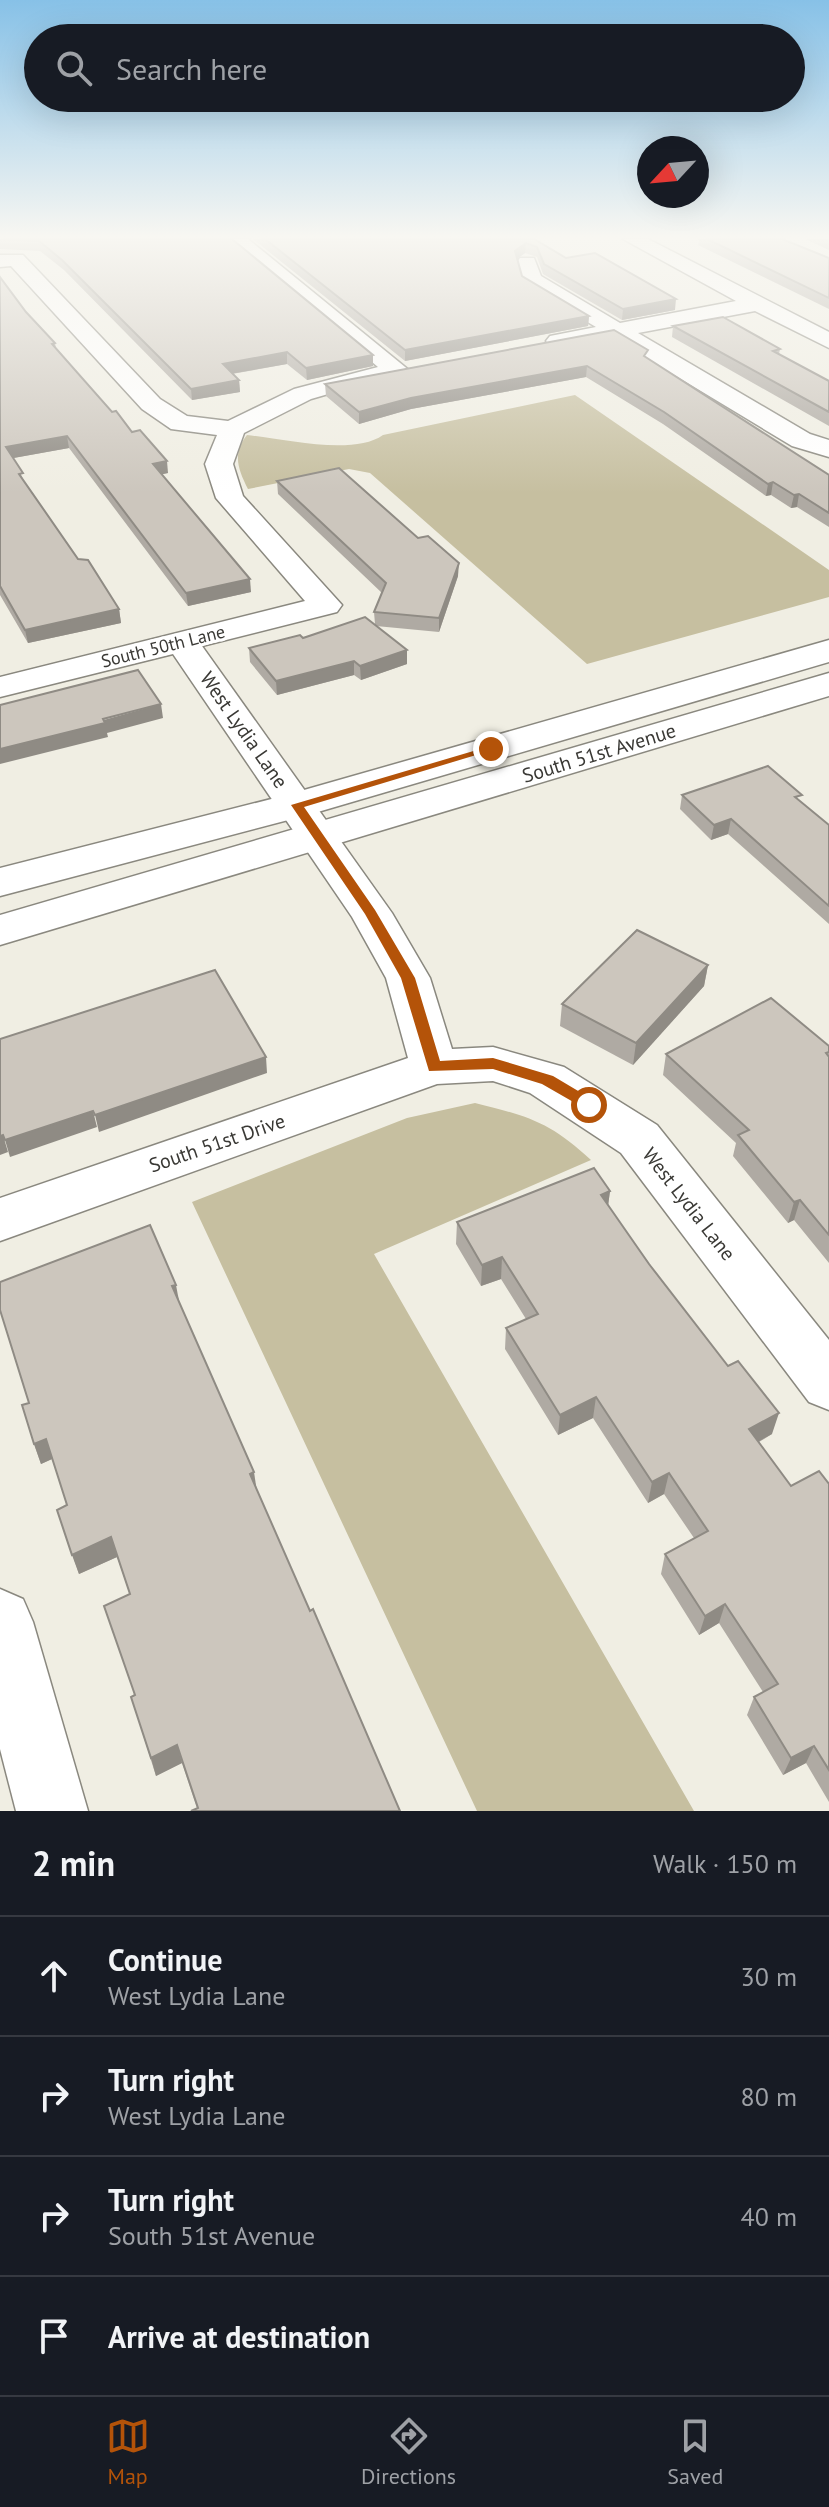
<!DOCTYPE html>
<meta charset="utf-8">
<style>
:root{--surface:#171b24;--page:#20242c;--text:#f1f3f6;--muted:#9ea1a6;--line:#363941;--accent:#b45309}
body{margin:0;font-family:"PT Sans",sans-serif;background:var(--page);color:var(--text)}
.compass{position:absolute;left:637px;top:136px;width:72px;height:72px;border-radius:50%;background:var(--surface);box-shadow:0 8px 32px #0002;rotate:244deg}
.stop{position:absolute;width:24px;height:24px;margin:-18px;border:6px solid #b45309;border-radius:50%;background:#fff}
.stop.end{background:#b45309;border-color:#fff;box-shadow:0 2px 8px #0008}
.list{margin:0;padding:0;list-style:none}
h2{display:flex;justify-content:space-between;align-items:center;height:104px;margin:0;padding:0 32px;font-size:34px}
h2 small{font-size:26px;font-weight:400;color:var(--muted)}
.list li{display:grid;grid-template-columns:52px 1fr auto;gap:24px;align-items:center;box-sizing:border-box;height:120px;padding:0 32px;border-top:2px solid var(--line)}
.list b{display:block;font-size:30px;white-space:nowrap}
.list p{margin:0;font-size:26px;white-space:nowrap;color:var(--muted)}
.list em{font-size:26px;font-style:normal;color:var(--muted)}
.icon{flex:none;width:44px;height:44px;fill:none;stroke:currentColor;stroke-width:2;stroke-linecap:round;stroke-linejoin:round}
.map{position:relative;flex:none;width:829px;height:1811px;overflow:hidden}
.search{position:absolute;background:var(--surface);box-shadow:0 8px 32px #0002;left:24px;right:24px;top:24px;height:88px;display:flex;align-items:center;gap:20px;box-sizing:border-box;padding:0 28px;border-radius:44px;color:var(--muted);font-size:30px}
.sheet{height:584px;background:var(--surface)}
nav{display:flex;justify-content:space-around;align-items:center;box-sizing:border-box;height:112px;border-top:2px solid var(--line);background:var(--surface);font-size:22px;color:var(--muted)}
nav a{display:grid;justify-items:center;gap:4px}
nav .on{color:var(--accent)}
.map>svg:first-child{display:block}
.green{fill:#c6bfa0}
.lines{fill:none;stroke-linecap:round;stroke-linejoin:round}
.minor-casing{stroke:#8a887f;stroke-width:3}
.major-casing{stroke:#8a887f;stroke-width:3}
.minor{fill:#fff;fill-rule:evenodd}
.major{fill:#fff;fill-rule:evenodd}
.wall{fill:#afaaa3}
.shaded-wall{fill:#8f8b84}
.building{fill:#ccc6bd;stroke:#8f8b84;stroke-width:2}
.route{fill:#b45309}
.labels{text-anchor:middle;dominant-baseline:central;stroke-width:6;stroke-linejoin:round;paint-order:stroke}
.far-street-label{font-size:18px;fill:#3a3935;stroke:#fff}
.street-label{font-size:20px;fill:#3a3935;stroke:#fff}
</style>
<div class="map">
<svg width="829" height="1811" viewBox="0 0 829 1811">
<rect width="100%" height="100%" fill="#f0eee3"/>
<g class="green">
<path d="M 575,395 L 829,570 L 829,597 L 587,664 L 370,473 L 349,469 L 248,489 C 238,469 232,454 247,435 C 283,439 354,456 383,435 Z"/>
<path d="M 475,1103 C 528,1116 550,1122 591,1160 L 374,1254 L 694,1811 L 477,1811 L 192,1202 L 407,1118 Z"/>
</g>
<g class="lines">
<g class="minor-casing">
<g id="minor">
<path d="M 226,239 L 248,239 L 410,371 L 407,376 L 390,376 L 311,399 L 244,433 L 233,464 L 243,496 L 342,605 L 337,612 L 202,646 L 392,913 L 430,978 L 452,1049 L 493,1047 L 564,1067 L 657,1125 L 829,1340 L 829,1410 L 809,1402 L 621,1153 L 530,1093 L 493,1081 L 437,1084 L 0,1241 L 0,1198 L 408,1058 L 386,978 L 352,917 L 173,654 L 0,697 L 0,677 L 305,601 L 216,498 L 205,464 L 217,435 L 171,429 L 142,409 L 11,266 L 0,267 L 0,255 L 23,255 L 160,399 L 187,416 L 228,421 L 294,389 L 378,367 Z"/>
<path d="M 623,239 L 648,239 L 829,332 L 829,348 L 755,311 L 638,333 L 810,434 L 829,440 L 829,457 L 792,446 L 613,338 L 558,348 L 550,346 L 546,341 L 550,336 L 596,327 L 523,284 L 517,262 L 520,258 L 534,258 L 541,276 L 620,323 L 736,301 Z"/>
<path d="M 0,1589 L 23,1599 L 33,1622 L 88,1811 L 16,1811 L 0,1749 Z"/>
</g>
</g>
<g class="major-casing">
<g id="major">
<path d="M 829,640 L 829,662 L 311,814 L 0,896 L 0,868 L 283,796 Z"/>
<path d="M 829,673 L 829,696 L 0,945 L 0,915 Z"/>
</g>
</g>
<use href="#minor" class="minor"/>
<use href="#major" class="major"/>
</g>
<g class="wall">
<path d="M 0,239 L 232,239 L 373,355 L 373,366 L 307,380 L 287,364 L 232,374 L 239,380 L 240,392 L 192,400 L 64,270 L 40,251 L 0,249 Z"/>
<path d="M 253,239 L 534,239 L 566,258 L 675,310 L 622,320 L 543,274 L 537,257 L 525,253 L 517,259 L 522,276 L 589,316 L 588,326 L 405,361 Z"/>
<path d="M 697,239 L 782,239 L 829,258 L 829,309 L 698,245 L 699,240 Z"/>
<path d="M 805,239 L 829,239 L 829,250 Z"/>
<path d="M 0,277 L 26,312 L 55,343 L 56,348 L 112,412 L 132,432 L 168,473 L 162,474 L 251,592 L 188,606 L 69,448 L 13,458 L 25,483 L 78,559 L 119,609 L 121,623 L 28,643 L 0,595 Z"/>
<path d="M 673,326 L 780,349 L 779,354 L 829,381 L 829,426 L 672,337 Z"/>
<path d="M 647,358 L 829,475 L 829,527 L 797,507 L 791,508 L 771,495 L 766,496 L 663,424 L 586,377 L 411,409 L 359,424 L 326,396 L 325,384 Z"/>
<path d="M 277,481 L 458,576 L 439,632 L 376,626 L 407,650 L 407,664 L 361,680 L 354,675 L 277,695 L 250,662 L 249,648 L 375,624 L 374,612 L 382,593 L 278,494 Z"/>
<path d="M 682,795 L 801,802 L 829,825 L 829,924 L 728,834 L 711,840 L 680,809 Z"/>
<path d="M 708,965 L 704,986 L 633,1065 L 560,1026 L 562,1004 Z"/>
<path d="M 829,1046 L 829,1263 L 794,1220 L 788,1223 L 733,1156 L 736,1143 L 663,1075 L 666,1054 Z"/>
<path d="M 610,1191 L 608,1206 L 772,1434 L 759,1442 L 791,1486 L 829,1484 L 829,1802 L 806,1763 L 783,1775 L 747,1715 L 754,1697 L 763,1692 L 719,1623 L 699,1635 L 661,1574 L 665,1554 L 694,1538 L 664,1494 L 648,1503 L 593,1418 L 558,1435 L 505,1349 L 506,1328 L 526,1319 L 501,1279 L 481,1286 L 456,1244 L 457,1222 Z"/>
<path d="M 179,1302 L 254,1472 L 197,1808 L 182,1763 L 156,1776 L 131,1697 L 134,1696 L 130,1594 L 117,1557 L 79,1574 L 57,1510 L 67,1505 L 52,1459 L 41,1464 L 34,1444 L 29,1403 Z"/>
</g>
<g class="shaded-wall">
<path d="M 526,243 L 525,253 L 514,261 L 515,251 Z"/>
<path d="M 676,299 L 675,310 L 622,320 L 623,309 Z"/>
<path d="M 589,316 L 588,326 L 405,361 L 405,350 Z"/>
<path d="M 287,352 L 287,364 L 224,375 L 223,364 Z"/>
<path d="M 373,355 L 373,366 L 307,380 L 306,368 Z"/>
<path d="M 587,366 L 586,377 L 411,409 L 359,424 L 359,412 L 411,398 Z"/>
<path d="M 239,380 L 240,392 L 192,400 L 191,389 Z"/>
<path d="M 67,436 L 69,448 L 8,459 L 6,447 Z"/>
<path d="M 167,461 L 168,473 L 154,476 L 153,464 Z"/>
<path d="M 773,482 L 771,495 L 766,496 L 768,484 Z"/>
<path d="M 799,494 L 797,507 L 791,508 L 794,495 Z"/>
<path d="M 459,563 L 458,576 L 439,632 L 439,618 Z"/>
<path d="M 250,579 L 251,592 L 188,606 L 186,593 Z"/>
<path d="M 119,609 L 121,623 L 28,643 L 25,630 Z"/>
<path d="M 407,650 L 407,664 L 361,680 L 360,666 Z"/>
<path d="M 354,661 L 354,675 L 277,695 L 276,681 Z"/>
<path d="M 161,704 L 163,718 L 107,733 L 108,737 L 0,764 L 0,749 Z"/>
<path d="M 731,819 L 728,834 L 711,840 L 714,825 Z"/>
<path d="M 708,965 L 704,986 L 633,1065 L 636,1043 Z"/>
<path d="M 266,1057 L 267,1073 L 99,1132 L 95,1115 Z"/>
<path d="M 93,1111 L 97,1127 L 10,1157 L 5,1140 Z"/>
<path d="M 3,1135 L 8,1152 L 0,1155 L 0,1136 Z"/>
<path d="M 610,1191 L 607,1213 L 601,1195 Z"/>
<path d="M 800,1200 L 794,1220 L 788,1223 L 794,1202 Z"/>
<path d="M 502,1257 L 501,1279 L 481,1286 L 482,1265 Z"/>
<path d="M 176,1285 L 180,1306 L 172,1286 Z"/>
<path d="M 596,1397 L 593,1418 L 558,1435 L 560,1415 Z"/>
<path d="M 779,1413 L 772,1434 L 743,1450 L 749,1429 Z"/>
<path d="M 46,1439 L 52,1459 L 41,1464 L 34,1444 Z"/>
<path d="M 254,1472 L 257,1492 L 250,1474 Z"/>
<path d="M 669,1473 L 664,1494 L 648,1503 L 652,1482 Z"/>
<path d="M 111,1537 L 117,1557 L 79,1574 L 72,1555 Z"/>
<path d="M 725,1604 L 719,1623 L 699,1635 L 705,1616 Z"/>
<path d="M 177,1745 L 182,1763 L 156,1776 L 151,1758 Z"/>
<path d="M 814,1746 L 806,1763 L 783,1775 L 791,1758 Z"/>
</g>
<g class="building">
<path d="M 4,239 L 232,239 L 373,355 L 306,368 L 287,352 L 223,364 L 239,380 L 191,389 L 62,260 L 39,241 Z"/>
<path d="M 265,239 L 534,239 L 566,258 L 595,253 L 676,299 L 623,309 L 544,264 L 537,247 L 526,243 L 515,251 L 522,276 L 589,316 L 405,350 Z"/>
<path d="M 707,239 L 782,239 L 829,258 L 829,298 Z"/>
<path d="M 0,277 L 26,312 L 55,343 L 52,344 L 112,412 L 116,411 L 132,432 L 140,430 L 167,461 L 153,464 L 250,579 L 186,593 L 67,436 L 6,447 L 23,473 L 19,474 L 78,559 L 88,560 L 119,609 L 25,630 L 0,586 Z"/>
<path d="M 723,317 L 780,349 L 773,351 L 829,381 L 829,412 L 673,326 Z"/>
<path d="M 614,330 L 648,350 L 644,356 L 829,475 L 829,513 L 799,494 L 794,495 L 773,482 L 768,484 L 664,412 L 587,366 L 411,398 L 359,412 L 325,384 Z"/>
<path d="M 339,468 L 418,538 L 428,536 L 459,563 L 439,618 L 374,612 L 386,583 L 277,481 Z"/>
<path d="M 365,617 L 407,650 L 360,666 L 354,661 L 276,681 L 249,648 L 300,635 L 303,638 Z"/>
<path d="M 138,670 L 161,704 L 103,719 L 105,723 L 0,749 L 0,705 Z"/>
<path d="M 768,766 L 802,795 L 795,797 L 829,825 L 829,906 L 731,819 L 714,825 L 682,795 Z"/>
<path d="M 637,930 L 708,965 L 636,1043 L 562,1004 Z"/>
<path d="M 215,970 L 266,1057 L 95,1115 L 93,1111 L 5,1140 L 3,1135 L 0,1136 L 0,1039 Z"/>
<path d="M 771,998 L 829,1046 L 829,1052 L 826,1053 L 829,1057 L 829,1235 L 800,1200 L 794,1202 L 738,1135 L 749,1130 L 666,1054 Z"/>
<path d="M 594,1168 L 610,1191 L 601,1195 L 649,1264 L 728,1366 L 738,1361 L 779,1413 L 749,1429 L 791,1486 L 819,1471 L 829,1484 L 829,1770 L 814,1746 L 791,1758 L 754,1697 L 778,1684 L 725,1604 L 705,1616 L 665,1554 L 708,1531 L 669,1473 L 652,1482 L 596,1397 L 560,1415 L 506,1328 L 538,1314 L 502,1257 L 482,1265 L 457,1222 Z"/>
<path d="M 150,1225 L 176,1285 L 172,1286 L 254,1472 L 250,1474 L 310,1611 L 313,1609 L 400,1811 L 191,1811 L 198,1808 L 177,1745 L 151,1758 L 131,1697 L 135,1695 L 104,1606 L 130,1594 L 111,1537 L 72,1555 L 57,1510 L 67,1505 L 46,1439 L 34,1444 L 22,1405 L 29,1403 L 0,1310 L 0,1282 Z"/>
</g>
<linearGradient id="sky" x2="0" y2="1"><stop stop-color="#87c1e7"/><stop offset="0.48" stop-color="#f8f7f2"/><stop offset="1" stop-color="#f8f7f2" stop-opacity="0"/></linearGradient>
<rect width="829" height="493" fill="url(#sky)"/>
<path class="route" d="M 487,747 L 496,749 L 304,807 L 375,910 L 415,978 L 440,1061 L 493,1058 L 553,1076 L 595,1101 L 595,1109 L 589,1111 L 542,1084 L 493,1069 L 429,1071 L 401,978 L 365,914 L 291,805 Z"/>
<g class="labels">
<g class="far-street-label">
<text transform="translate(163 646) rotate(-14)">South 50th Lane</text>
</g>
<g class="street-label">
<text transform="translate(244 730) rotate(55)">West Lydia Lane</text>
<text transform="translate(599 753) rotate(-17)">South 51st Avenue</text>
<text transform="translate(217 1143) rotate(-19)">South 51st Drive</text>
<text transform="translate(689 1204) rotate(52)">West Lydia Lane</text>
</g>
</g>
</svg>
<svg class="compass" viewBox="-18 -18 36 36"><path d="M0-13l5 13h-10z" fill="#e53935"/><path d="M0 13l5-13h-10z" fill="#9ea1a6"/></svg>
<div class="stop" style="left:589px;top:1105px"></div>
<div class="stop end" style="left:491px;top:749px"></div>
<div class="search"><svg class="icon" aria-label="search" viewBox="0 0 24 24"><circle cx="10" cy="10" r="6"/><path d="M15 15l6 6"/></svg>Search here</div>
</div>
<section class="sheet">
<h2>2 min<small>Walk · 150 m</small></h2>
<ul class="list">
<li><svg class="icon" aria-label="ahead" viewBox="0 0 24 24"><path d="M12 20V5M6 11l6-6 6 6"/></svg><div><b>Continue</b><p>West Lydia Lane</p></div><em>30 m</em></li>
<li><svg class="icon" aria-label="right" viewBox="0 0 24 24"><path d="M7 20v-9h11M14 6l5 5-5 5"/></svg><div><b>Turn right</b><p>West Lydia Lane</p></div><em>80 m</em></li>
<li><svg class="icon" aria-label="right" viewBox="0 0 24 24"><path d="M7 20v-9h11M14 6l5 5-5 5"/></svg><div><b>Turn right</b><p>South 51st Avenue</p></div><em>40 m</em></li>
<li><svg class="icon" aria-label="arrive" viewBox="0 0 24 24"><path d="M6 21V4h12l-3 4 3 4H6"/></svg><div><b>Arrive at destination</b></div></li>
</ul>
</section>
<nav>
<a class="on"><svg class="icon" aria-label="map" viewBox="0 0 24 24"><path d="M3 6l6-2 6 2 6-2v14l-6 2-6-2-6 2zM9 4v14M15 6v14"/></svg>Map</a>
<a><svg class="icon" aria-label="directions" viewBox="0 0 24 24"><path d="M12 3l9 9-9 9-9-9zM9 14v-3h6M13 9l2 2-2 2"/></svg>Directions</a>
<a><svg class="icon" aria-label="saved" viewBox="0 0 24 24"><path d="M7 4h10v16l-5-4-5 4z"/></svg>Saved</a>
</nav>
